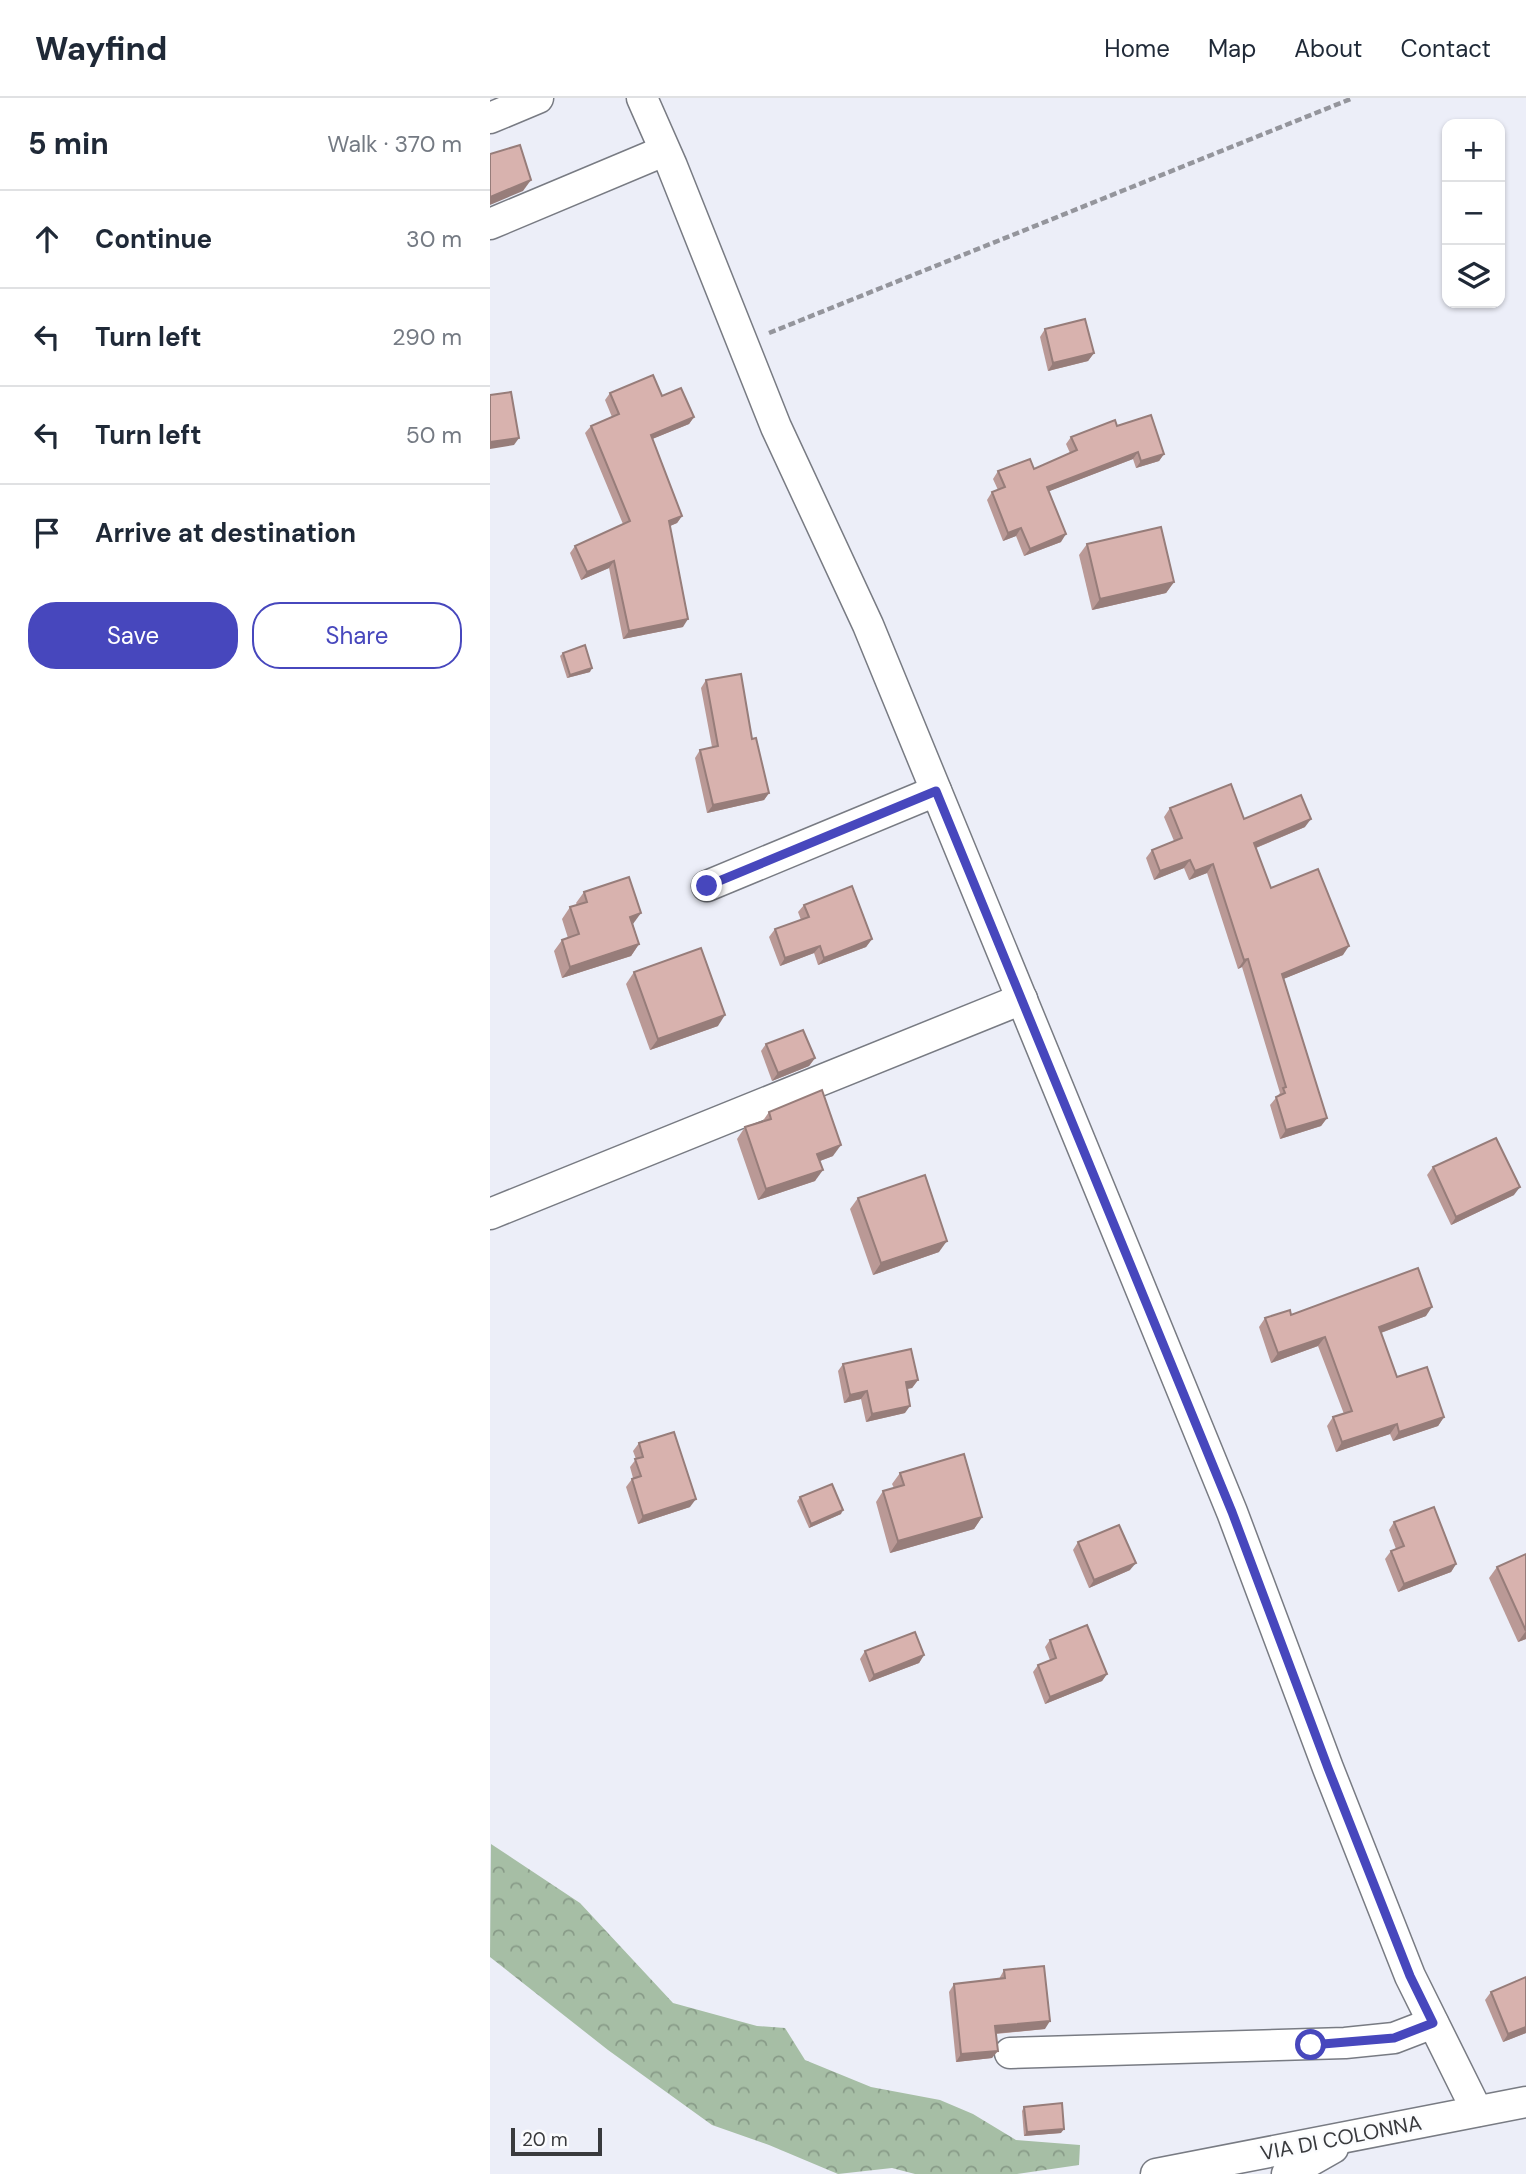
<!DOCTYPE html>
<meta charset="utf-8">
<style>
:root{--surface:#fff;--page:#f6f6f7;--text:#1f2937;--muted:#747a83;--line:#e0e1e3;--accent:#4747bd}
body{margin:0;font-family:"DM Sans",sans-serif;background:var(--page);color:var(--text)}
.controls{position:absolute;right:21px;top:21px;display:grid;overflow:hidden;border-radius:14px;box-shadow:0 2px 5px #0004}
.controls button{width:63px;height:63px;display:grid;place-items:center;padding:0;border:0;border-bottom:2px solid var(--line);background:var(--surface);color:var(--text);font:35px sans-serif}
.scale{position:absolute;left:21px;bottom:18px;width:91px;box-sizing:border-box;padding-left:7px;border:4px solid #393a3d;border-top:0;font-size:19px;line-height:24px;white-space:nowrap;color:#393a3d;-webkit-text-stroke:5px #fbfcfe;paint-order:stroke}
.stop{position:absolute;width:21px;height:21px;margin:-16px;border:5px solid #4747bd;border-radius:50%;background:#fff}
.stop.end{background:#4747bd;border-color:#fff;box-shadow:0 2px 7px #0008}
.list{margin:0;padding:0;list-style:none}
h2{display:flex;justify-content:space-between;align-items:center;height:91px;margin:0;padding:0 28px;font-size:30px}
h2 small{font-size:23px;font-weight:400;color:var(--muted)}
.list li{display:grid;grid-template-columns:46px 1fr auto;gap:21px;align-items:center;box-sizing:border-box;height:98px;padding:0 28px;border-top:2px solid var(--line)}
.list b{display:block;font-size:26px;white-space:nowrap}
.list em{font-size:23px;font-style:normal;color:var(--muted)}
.actions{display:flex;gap:14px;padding:21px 28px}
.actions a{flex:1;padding:16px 0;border:2px solid var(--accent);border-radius:28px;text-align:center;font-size:24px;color:var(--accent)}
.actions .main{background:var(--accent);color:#fff}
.icon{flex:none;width:38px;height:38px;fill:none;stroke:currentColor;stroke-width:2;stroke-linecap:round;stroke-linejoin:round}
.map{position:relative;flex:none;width:1036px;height:2076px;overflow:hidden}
header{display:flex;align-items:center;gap:42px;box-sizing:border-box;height:98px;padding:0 35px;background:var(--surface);border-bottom:2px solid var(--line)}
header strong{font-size:33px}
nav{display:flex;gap:38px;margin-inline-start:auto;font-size:24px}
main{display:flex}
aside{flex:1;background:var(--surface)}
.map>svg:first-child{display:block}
.forest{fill:url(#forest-crowns)}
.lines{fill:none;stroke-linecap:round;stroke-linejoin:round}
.minor-casing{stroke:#787b83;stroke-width:33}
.path{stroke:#94959c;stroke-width:4.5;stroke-dasharray:7 3.5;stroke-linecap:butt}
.minor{stroke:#fff;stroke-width:30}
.wall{fill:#ba9996}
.shaded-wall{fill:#977d7a}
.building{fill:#d8b2ae;stroke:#977d7a;stroke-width:2}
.route{stroke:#4747bd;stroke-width:9}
.labels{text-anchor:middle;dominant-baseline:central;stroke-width:5;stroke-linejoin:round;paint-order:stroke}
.street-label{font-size:21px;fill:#393a3d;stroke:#fbfcfe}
</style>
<header>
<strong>Wayfind</strong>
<nav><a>Home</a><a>Map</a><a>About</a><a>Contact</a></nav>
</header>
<main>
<aside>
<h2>5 min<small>Walk · 370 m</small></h2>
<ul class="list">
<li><svg class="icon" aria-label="ahead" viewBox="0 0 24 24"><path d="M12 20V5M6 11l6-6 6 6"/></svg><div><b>Continue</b></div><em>30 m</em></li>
<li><svg class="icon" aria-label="left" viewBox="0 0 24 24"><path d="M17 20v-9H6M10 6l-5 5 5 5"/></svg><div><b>Turn left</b></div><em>290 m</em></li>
<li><svg class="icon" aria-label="left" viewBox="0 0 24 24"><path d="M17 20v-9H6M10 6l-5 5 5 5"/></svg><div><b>Turn left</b></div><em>50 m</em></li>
<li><svg class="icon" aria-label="arrive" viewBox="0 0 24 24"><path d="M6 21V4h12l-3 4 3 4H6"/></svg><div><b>Arrive at destination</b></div></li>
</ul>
<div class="actions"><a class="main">Save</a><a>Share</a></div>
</aside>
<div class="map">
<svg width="1036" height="2076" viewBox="0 0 1036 2076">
<defs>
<pattern id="forest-crowns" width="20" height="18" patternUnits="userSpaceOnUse" patternTransform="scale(1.75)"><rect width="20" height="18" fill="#a6bea5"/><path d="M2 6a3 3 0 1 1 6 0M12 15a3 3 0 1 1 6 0" fill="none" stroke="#889b88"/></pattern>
</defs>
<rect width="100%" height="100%" fill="#eceef8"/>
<path class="forest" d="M 1,1746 L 90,1805 L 183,1905 L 267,1928 L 295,1930 L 315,1962 L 381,1989 L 450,2002 L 483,2016 L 526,2042 L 590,2047 L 589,2067 L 527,2076 L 425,2076 L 402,2070 L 348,2076 L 279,2047 L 222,2027 L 118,1952 L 0,1859 Z"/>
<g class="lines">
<g class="minor-casing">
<g id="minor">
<path d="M 152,0 L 182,68 L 286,329 L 378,527 L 643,1172 L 742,1414 L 838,1670 L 920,1878 L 987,2013"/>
<path d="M 0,20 L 48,0"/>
<path d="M 0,126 L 174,53"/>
<path d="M 217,788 L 446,693"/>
<path d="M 0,1116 L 532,901"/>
<path d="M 520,1955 L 855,1945 L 904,1940 L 943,1925"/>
<path d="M 666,2076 L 1036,2004"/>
<path d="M 797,2076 L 843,2050"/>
</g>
</g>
<path class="path" d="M 279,235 L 863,0"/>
<use href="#minor" class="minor"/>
</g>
<g class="wall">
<path d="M 555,231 L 604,255 L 598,263 L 558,273 L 550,239 Z"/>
<path d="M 120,295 L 172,298 L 204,319 L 199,326 L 162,341 L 192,418 L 187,425 L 180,428 L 193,529 L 133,541 L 119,470 L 91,482 L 80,455 L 85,448 L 133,426 L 95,335 L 101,328 L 122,319 L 115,302 Z"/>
<path d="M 627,328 L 674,356 L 669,363 L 646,370 L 643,361 L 559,393 L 571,444 L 534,458 L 526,438 L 513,443 L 497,402 L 502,394 L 508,392 L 503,381 L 508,373 L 544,371 L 580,355 L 576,346 L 581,339 Z"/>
<path d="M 597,446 L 684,484 L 676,495 L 602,512 L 589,457 Z"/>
<path d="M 73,555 L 100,574 L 77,580 L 70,558 Z"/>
<path d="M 216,582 L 262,641 L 279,695 L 274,702 L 217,715 L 205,660 L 210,652 L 222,649 L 211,590 Z"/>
<path d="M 680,710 L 815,729 L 766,750 L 781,790 L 853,857 L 793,881 L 837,1020 L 831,1028 L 790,1041 L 780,1007 L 790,995 L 752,869 L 748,871 L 717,775 L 699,782 L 694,770 L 664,782 L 656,760 L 662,752 L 684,743 L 674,719 Z"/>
<path d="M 94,794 L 143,826 L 149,846 L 141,858 L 72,880 L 64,853 L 72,842 L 78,840 L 72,821 L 80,809 L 87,807 L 86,805 Z"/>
<path d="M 314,807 L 382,841 L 376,849 L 328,867 L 324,855 L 290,868 L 279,839 L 285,831 L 311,822 L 308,814 Z"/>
<path d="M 144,874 L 228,928 L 160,952 L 136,886 Z"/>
<path d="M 276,946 L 325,960 L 319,968 L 282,983 L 271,953 Z"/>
<path d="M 279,1014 L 343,1058 L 330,1063 L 325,1083 L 268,1102 L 247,1041 L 255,1029 L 272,1024 Z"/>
<path d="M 943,1069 L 1024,1097 L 961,1127 L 937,1077 Z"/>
<path d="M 368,1100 L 449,1154 L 383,1177 L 360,1111 Z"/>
<path d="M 801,1217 L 936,1218 L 891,1235 L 907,1279 L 954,1319 L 948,1328 L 903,1343 L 900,1336 L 846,1354 L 837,1328 L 843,1319 L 854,1316 L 828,1248 L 781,1265 L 769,1229 L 775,1220 Z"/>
<path d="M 353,1266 L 428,1282 L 422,1290 L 417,1291 L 415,1315 L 376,1324 L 371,1301 L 354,1305 L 348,1273 Z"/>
<path d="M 149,1345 L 200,1409 L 148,1426 L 136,1389 L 142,1381 L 143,1380 L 140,1369 L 146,1361 L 143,1353 Z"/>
<path d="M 410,1375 L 492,1419 L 484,1431 L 400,1455 L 386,1404 L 393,1393 L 404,1390 L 402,1386 Z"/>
<path d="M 310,1399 L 351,1416 L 319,1430 L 307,1403 Z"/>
<path d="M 904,1424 L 966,1466 L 961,1474 L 908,1494 L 895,1461 L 901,1453 L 906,1451 L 899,1432 Z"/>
<path d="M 588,1444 L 640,1472 L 599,1490 L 583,1452 Z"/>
<path d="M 1036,1456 L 1036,1541 L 1028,1544 L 999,1480 L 1007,1469 Z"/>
<path d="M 560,1542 L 617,1576 L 612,1583 L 555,1606 L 543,1574 L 548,1567 L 560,1562 L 555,1549 Z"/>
<path d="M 375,1553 L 434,1557 L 429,1565 L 379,1584 L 370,1561 Z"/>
<path d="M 514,1872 L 555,1931 L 506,1936 L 502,1960 L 466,1964 L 459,1894 L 464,1886 L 509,1881 Z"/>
<path d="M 1036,1879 L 1036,1935 L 1013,1944 L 995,1902 L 1001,1894 Z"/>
<path d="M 534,2009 L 571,2035 L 534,2038 L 532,2013 Z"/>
</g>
<g class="shaded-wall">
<path d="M 41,82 L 33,93 L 0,107 L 0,99 Z"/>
<path d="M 604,255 L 598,263 L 558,273 L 563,265 Z"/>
<path d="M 204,319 L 199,326 L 155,344 L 161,337 Z"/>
<path d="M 29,340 L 24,347 L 0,351 L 0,344 Z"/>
<path d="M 648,354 L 643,361 L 552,396 L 557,389 Z"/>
<path d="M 674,356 L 669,363 L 646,370 L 651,363 Z"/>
<path d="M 192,418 L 187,425 L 173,431 L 179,423 Z"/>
<path d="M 531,430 L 526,438 L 513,443 L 518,435 Z"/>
<path d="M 576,436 L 571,444 L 534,458 L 540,451 Z"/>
<path d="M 124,463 L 119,470 L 91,482 L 97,474 Z"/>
<path d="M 684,484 L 676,495 L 602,512 L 610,501 Z"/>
<path d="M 198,521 L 193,529 L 133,541 L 139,533 Z"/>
<path d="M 102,570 L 100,574 L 77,580 L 80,577 Z"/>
<path d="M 279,695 L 274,702 L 217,715 L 223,707 Z"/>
<path d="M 821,721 L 815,729 L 758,753 L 764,745 Z"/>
<path d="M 700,762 L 694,770 L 664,782 L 670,773 Z"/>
<path d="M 723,766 L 717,775 L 699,782 L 705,773 Z"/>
<path d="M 151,815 L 143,826 L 140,819 Z"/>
<path d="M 382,841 L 376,849 L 328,867 L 334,860 Z"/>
<path d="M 149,846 L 141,858 L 72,880 L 80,869 Z"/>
<path d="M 330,848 L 324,855 L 290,868 L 295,860 Z"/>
<path d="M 859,848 L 853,857 L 786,884 L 792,876 Z"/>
<path d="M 758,861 L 752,869 L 748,871 L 754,862 Z"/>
<path d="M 235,917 L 228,928 L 160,952 L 168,941 Z"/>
<path d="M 325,960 L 319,968 L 282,983 L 288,975 Z"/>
<path d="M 837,1020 L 831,1028 L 790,1041 L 796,1032 Z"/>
<path d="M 351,1047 L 343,1058 L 319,1067 L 327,1056 Z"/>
<path d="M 333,1072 L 325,1083 L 268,1102 L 276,1091 Z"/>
<path d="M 1030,1089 L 1024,1097 L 961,1127 L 966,1119 Z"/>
<path d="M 457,1143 L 449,1154 L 383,1177 L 391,1165 Z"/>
<path d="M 942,1209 L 936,1218 L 882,1238 L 889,1229 Z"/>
<path d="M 835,1239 L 828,1248 L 781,1265 L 788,1255 Z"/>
<path d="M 428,1282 L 422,1290 L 410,1292 L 416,1284 Z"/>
<path d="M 377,1293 L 371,1301 L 354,1305 L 360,1297 Z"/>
<path d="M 420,1308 L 415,1315 L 376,1324 L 382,1316 Z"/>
<path d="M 954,1319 L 948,1328 L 903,1343 L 909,1334 Z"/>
<path d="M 907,1326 L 900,1336 L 846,1354 L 852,1344 Z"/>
<path d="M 206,1401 L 200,1409 L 148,1426 L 153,1418 Z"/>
<path d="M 353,1412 L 351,1416 L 319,1430 L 321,1426 Z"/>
<path d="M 492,1419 L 484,1431 L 400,1455 L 408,1443 Z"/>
<path d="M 646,1465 L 640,1472 L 599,1490 L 604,1482 Z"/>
<path d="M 966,1466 L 961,1474 L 908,1494 L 914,1486 Z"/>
<path d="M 1036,1533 L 1036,1541 L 1028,1544 Z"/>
<path d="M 434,1557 L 429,1565 L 379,1584 L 384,1577 Z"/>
<path d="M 617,1576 L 612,1583 L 555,1606 L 560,1599 Z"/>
<path d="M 560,1923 L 555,1931 L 500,1936 L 505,1928 Z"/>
<path d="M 1036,1929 L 1036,1935 L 1013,1944 L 1018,1936 Z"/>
<path d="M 508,1953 L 502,1960 L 466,1964 L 471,1956 Z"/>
<path d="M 574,2031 L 571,2035 L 534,2038 L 537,2034 Z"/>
</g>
<g class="building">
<path d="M 30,47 L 41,82 L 0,99 L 0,56 Z"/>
<path d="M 595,221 L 604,255 L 563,265 L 555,231 Z"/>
<path d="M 163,277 L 172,298 L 191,290 L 204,319 L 161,337 L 192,418 L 179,423 L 198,521 L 139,533 L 124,463 L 97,474 L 85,448 L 140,423 L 101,328 L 129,316 L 120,295 Z"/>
<path d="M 21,294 L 29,340 L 0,344 L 0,297 Z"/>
<path d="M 661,317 L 674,356 L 651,363 L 648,354 L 557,389 L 576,436 L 540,451 L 531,430 L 518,435 L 502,394 L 515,389 L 508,373 L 540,361 L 544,371 L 587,352 L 581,339 L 625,322 L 627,328 Z"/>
<path d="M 671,429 L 684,484 L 610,501 L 597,446 Z"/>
<path d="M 95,547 L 102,570 L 80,577 L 73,555 Z"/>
<path d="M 251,576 L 262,641 L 266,640 L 279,695 L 223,707 L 210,652 L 228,648 L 216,582 Z"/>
<path d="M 741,686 L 754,721 L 811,697 L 821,721 L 764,745 L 781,790 L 828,771 L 859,848 L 792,876 L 837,1020 L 796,1032 L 786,999 L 795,995 L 793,990 L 796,989 L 758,861 L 754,862 L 723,766 L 705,773 L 700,762 L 670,773 L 662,752 L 692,740 L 680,710 Z"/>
<path d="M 139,779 L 151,815 L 140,819 L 149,846 L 80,869 L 72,842 L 89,836 L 80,809 L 97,804 L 94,794 Z"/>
<path d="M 362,788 L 382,841 L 334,860 L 330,848 L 295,860 L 285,831 L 319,819 L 314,807 Z"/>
<path d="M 211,850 L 235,917 L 168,941 L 144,874 Z"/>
<path d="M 313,932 L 325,960 L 288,975 L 276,946 Z"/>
<path d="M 332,992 L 351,1047 L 327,1056 L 333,1072 L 276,1091 L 255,1029 L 281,1021 L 279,1014 Z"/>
<path d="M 1006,1040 L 1030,1089 L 966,1119 L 943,1069 Z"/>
<path d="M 435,1077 L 457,1143 L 391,1165 L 368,1100 Z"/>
<path d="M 928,1170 L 942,1209 L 889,1229 L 907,1279 L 937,1269 L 954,1319 L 909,1334 L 907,1326 L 852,1344 L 843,1319 L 862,1313 L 835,1239 L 788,1255 L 775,1220 L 800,1212 L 801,1217 Z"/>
<path d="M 421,1251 L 428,1282 L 416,1284 L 420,1308 L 382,1316 L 377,1293 L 360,1297 L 353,1266 Z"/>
<path d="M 184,1334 L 206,1401 L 153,1418 L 142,1381 L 151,1378 L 145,1361 L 153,1359 L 149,1345 Z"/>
<path d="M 474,1356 L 492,1419 L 408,1443 L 393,1393 L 414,1387 L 410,1375 Z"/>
<path d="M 342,1386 L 353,1412 L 321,1426 L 310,1399 Z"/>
<path d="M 944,1409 L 966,1466 L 914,1486 L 901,1453 L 914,1448 L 904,1424 Z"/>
<path d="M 629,1427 L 646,1465 L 604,1482 L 588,1444 Z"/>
<path d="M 1036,1456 L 1036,1533 L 1007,1469 Z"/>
<path d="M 597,1527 L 617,1576 L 560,1599 L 548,1567 L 566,1560 L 560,1542 Z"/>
<path d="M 425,1534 L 434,1557 L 384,1577 L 375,1553 Z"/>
<path d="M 554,1868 L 560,1923 L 505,1928 L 508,1953 L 471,1956 L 464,1886 L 515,1880 L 514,1872 Z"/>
<path d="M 1036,1879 L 1036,1929 L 1018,1936 L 1001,1894 Z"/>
<path d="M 572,2005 L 574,2031 L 537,2034 L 534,2009 Z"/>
</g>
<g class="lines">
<path class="route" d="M 217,788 L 446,693 L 742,1414 L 838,1670 L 920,1878 L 943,1925 L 904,1940 L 821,1947"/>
</g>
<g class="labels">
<g class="street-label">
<text transform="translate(851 2040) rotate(-11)">VIA DI COLONNA</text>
</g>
</g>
</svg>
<div class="controls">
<button>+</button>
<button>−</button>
<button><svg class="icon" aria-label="layers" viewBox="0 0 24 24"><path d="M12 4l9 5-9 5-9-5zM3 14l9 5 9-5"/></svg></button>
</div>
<div class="scale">20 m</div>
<div class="stop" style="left:821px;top:1947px"></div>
<div class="stop end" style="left:217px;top:788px"></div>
</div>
</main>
